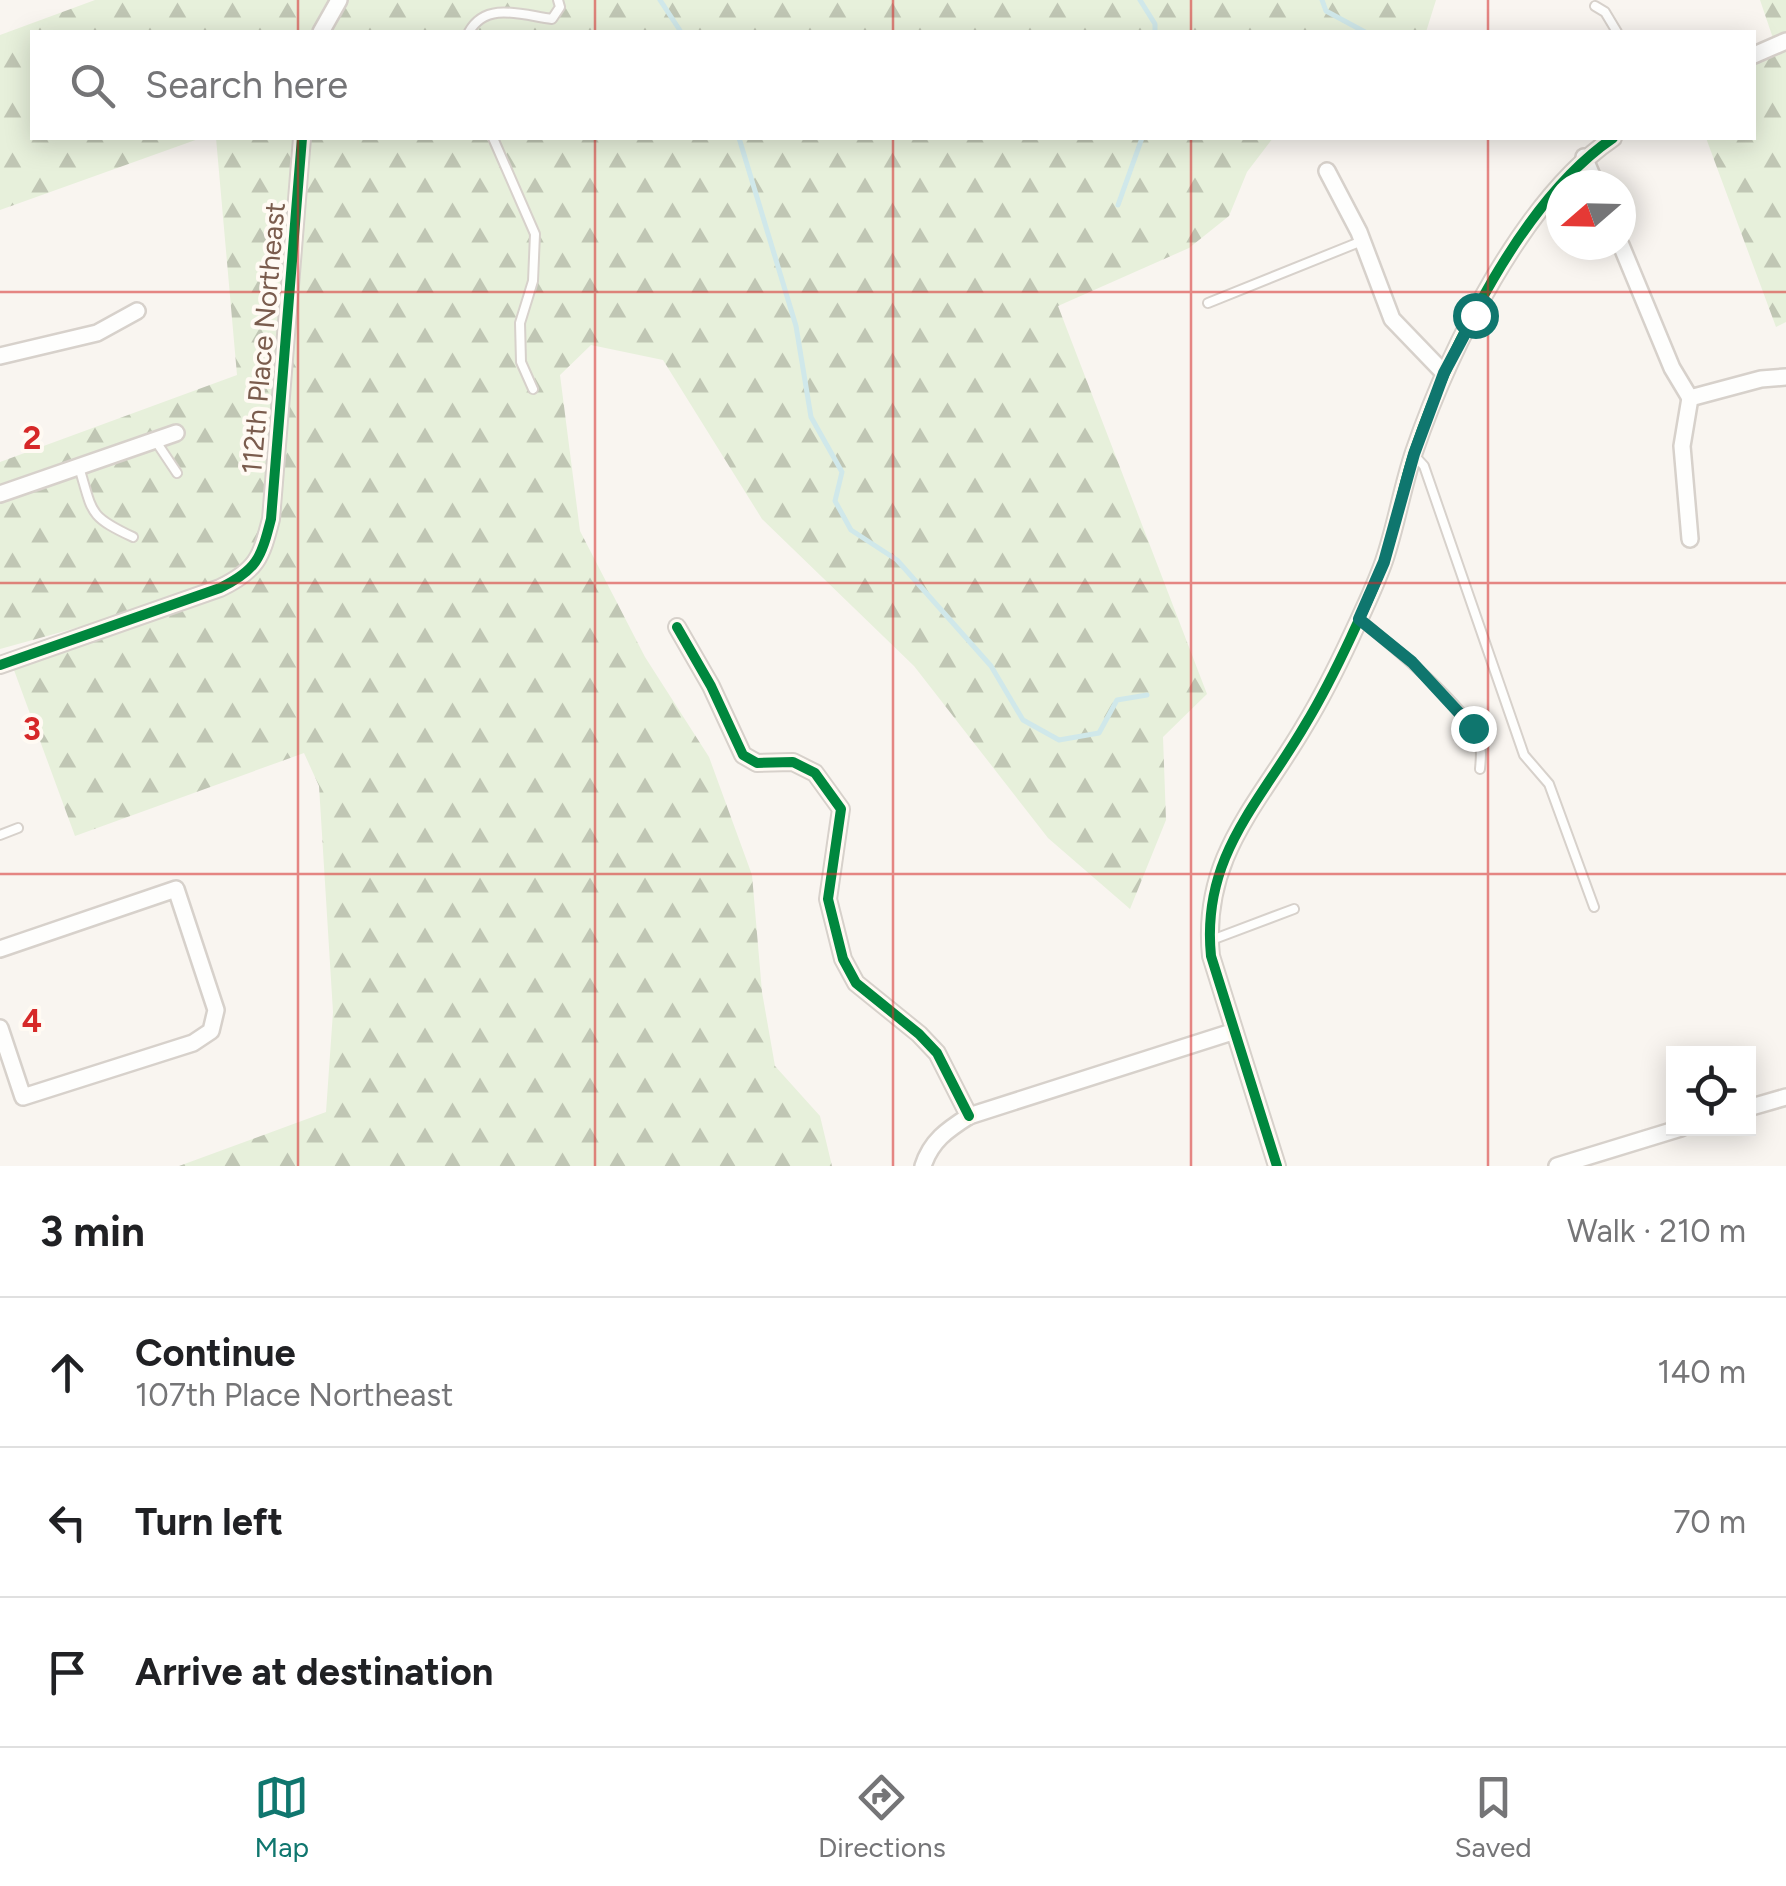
<!DOCTYPE html>
<meta charset="utf-8">
<style>
:root{--surface:#fff;--page:#f2f2f2;--text:#202124;--muted:#757577;--line:#e0e0e0;--accent:#0f766e}
body{margin:0;font-family:Figtree,sans-serif;background:var(--page);color:var(--text)}
.controls{position:absolute;right:30px;bottom:30px;display:grid;overflow:hidden;border-radius:0px;box-shadow:0 5px 25px #0003}
.controls button{width:90px;height:90px;display:grid;place-items:center;padding:0;border:0;border-bottom:2px solid var(--line);background:var(--surface);color:var(--text);font:50px sans-serif}
.compass{position:absolute;left:1546px;top:170px;width:90px;height:90px;border-radius:50%;background:var(--surface);box-shadow:0 5px 25px #0003;rotate:250deg}
.stop{position:absolute;width:30px;height:30px;margin:-22px;border:8px solid #0f766e;border-radius:50%;background:#fff}
.stop.end{background:#0f766e;border-color:#fff;box-shadow:0 2px 10px #0008}
.list{margin:0;padding:0;list-style:none}
h2{display:flex;justify-content:space-between;align-items:center;height:130px;margin:0;padding:0 40px;font-size:42px}
h2 small{font-size:32px;font-weight:400;color:var(--muted)}
.list li{display:grid;grid-template-columns:65px 1fr auto;gap:30px;align-items:center;box-sizing:border-box;height:150px;padding:0 40px;border-top:2px solid var(--line)}
.list b{display:block;font-size:38px;white-space:nowrap}
.list p{margin:0;font-size:32px;white-space:nowrap;color:var(--muted)}
.list em{font-size:32px;font-style:normal;color:var(--muted)}
.icon{flex:none;width:55px;height:55px;fill:none;stroke:currentColor;stroke-width:2;stroke-linecap:round;stroke-linejoin:round}
.map{position:relative;flex:none;width:1786px;height:1166px;overflow:hidden}
.search{position:absolute;background:var(--surface);box-shadow:0 5px 25px #0003;left:30px;right:30px;top:30px;height:110px;display:flex;align-items:center;gap:25px;box-sizing:border-box;padding:0 35px;border-radius:0px;color:var(--muted);font-size:38px}
.sheet{height:580px;background:var(--surface)}
nav{display:flex;justify-content:space-around;align-items:center;box-sizing:border-box;height:140px;border-top:2px solid var(--line);background:var(--surface);font-size:28px;color:var(--muted)}
nav a{display:grid;justify-items:center;gap:5px}
nav .on{color:var(--accent)}
.map>svg:first-child{display:block}
.forest{fill:url(#forest-firs)}
.lines{fill:none;stroke-linecap:round;stroke-linejoin:round}
.stream{stroke:#d0e8ea;stroke-width:5}
.service-casing{stroke:#d7d1cb;stroke-width:12}
.minor-casing{stroke:#d7d1cb;stroke-width:20}
.service{stroke:#fefefd;stroke-width:8}
.minor{stroke:#fefefd;stroke-width:15}
.cycleway-casing{stroke:#fffaf3;stroke-width:16}
.cycleway{stroke:#00873e;stroke-width:10}
.route{stroke:#0f766e;stroke-width:12}
.grid{fill:none;stroke:#d62828;stroke-width:2.5;stroke-opacity:0.55}
.labels{text-anchor:middle;dominant-baseline:central;stroke-width:8;stroke-linejoin:round;paint-order:stroke}
.street-label{font-size:28px;fill:#7a5c4d;stroke:#fffaf3}
.grid-label{font-size:32px;text-anchor:middle;font-weight:bold;fill:#d62828;stroke:#fffaf3;stroke-width:8;stroke-linejoin:round;paint-order:stroke}
</style>
<div class="map">
<svg width="1786" height="1166" viewBox="0 0 1786 1166">
<defs>
<pattern id="forest-firs" width="22" height="20" patternUnits="userSpaceOnUse" patternTransform="scale(2.5)"><rect width="22" height="20" fill="#e7f0db"/><path d="M5 1l3.5 6h-7zM16 11l3.5 6h-7z" fill="#c0c6b4"/></pattern>
</defs>
<rect width="100%" height="100%" fill="#f9f5f0"/>
<g class="forest">
<path d="M 95,0 L 1436,0 L 1426,32 L 32,32 L 32,138 L 201,138 L 0,210 L 0,35 Z"/>
<path d="M 1760,0 L 1786,0 L 1786,322 L 1776,327 L 1706,138 L 1754,138 L 1754,63 L 1777,50 Z"/>
<path d="M 216,138 L 1273,138 L 1247,172 L 1229,216 L 1189,248 L 1058,306 L 1207,694 L 1163,737 L 1166,820 L 1130,909 L 1048,838 L 914,666 L 762,519 L 663,360 L 591,345 L 560,375 L 580,531 L 645,657 L 709,757 L 752,875 L 762,992 L 775,1066 L 820,1116 L 832,1166 L 179,1166 L 326,1112 L 333,1012 L 319,786 L 304,753 L 75,836 L 11,662 L 199,594 L 0,649 L 0,462 L 237,375 Z"/>
</g>
<g class="lines">
<g class="stream">
<path d="M 660,0 L 681,32"/>
<path d="M 1140,0 L 1155,24 L 1155,32"/>
<path d="M 1322,0 L 1326,11 L 1365,32"/>
<path d="M 739,138 L 796,326 L 811,417 L 842,472 L 835,501 L 851,530 L 897,560 L 991,666 L 1023,720 L 1059,740 L 1099,733 L 1117,700 L 1147,695"/>
<path d="M 1118,205 L 1142,138"/>
</g>
<g class="service-casing">
<g id="service">
<path d="M 1595,6 L 1605,12 L 1617,32"/>
<path d="M 469,32 C 486,1 522,15 552,19 L 560,7 L 558,0"/>
<path d="M 493,138 L 535,234 L 533,281 L 520,323 L 521,362 L 533,389"/>
<path d="M 1208,303 L 1362,241"/>
<path d="M 155,440 L 177,473"/>
<path d="M 1414,455 L 1424,466 L 1524,755 L 1549,784 L 1594,907"/>
<path d="M 79,467 C 93,513 88,516 133,537"/>
<path d="M 1359,619 C 1389,643 1463,704 1478,738 C 1482,748 1481,758 1480,769"/>
<path d="M 0,835 L 18,828"/>
<path d="M 1209,941 L 1294,909"/>
</g>
</g>
<g class="minor-casing">
<g id="minor">
<path d="M 321,32 L 339,0"/>
<path d="M 1754,55 L 1786,41"/>
<path d="M 1584,157 L 1596,185"/>
<path d="M 1327,171 L 1359,232 L 1392,319 L 1444,373"/>
<path d="M 1621,245 L 1672,368 L 1690,398"/>
<path d="M 0,356 L 97,333 L 137,311"/>
<path d="M 1690,398 L 1761,379 L 1786,377"/>
<path d="M 0,494 L 176,433"/>
<path d="M 1690,539 L 1682,446 L 1690,398"/>
<path d="M 677,627 L 711,686 L 743,755 L 757,763 L 793,762 L 815,773 L 841,809 L 828,899 L 843,959 L 856,983 L 919,1034 L 937,1053 L 969,1116"/>
<path d="M 0,665 L 220,588 C 257,570 261,558 271,519 L 302,138"/>
<path d="M 0,949 L 176,889 L 216,1010 L 211,1031 L 193,1043 L 23,1097 L 0,1028"/>
<path d="M 1748,1108 L 1786,1097"/>
<path d="M 923,1166 C 931,1141 947,1130 969,1116 L 1232,1032"/>
<path d="M 1277,1166 L 1211,956 C 1201,857 1259,804 1305,725 C 1322,697 1337,667 1351,637 C 1362,613 1375,587 1384,561 C 1396,526 1402,488 1414,452 C 1449,350 1523,199 1613,138"/>
<path d="M 1557,1166 L 1681,1128"/>
</g>
</g>
<use href="#service" class="service"/>
<use href="#minor" class="minor"/>
<g class="cycleway-casing">
<g id="cycleway">
<path d="M 677,627 L 711,686 L 743,755 L 757,763 L 793,762 L 815,773 L 841,809 L 828,899 L 843,959 L 856,983 L 919,1034 L 937,1053 L 969,1116"/>
<path d="M 0,665 L 220,588 C 257,570 261,558 271,519 L 302,138"/>
<path d="M 1277,1166 L 1211,956 C 1201,857 1259,804 1305,725 C 1322,697 1337,667 1351,637 C 1362,613 1375,587 1384,561 C 1396,526 1402,488 1414,452 C 1449,350 1523,199 1613,138"/>
</g>
</g>
<use href="#cycleway" class="cycleway"/>
</g>
<g class="lines">
<path class="route" d="M 1473,728 L 1412,662 L 1359,619 L 1384,562 L 1414,454 L 1444,373 L 1475,315"/>
</g>
<path class="grid" d="M 298,0 L 298,32M 595,0 L 595,32M 893,0 L 893,32M 1191,0 L 1191,32M 1488,0 L 1488,32M 298,138 L 298,1166M 595,138 L 595,1166M 893,138 L 893,1166M 1191,138 L 1191,1166M 1488,138 L 1488,1166M 0,292 L 1786,292M 0,583 L 1786,583M 0,874 L 1786,874"/>
<g class="labels">
<g class="street-label">
<text transform="translate(263 338) rotate(-85)">112th Place Northeast</text>
</g>
</g>
<g class="grid-label">
<text x="32" y="449">2</text>
<text x="32" y="740">3</text>
<text x="32" y="1032">4</text>
</g>
</svg>
<div class="controls">
<button><svg class="icon" aria-label="locate" viewBox="0 0 24 24"><circle cx="12" cy="12" r="6"/><path d="M12 2v4M12 18v4M2 12h4M18 12h4"/></svg></button>
</div>
<svg class="compass" viewBox="-18 -18 36 36"><path d="M0-13l5 13h-10z" fill="#e53935"/><path d="M0 13l5-13h-10z" fill="#757577"/></svg>
<div class="stop" style="left:1475px;top:315px"></div>
<div class="stop end" style="left:1473px;top:728px"></div>
<div class="search"><svg class="icon" aria-label="search" viewBox="0 0 24 24"><circle cx="10" cy="10" r="6"/><path d="M15 15l6 6"/></svg>Search here</div>
</div>
<section class="sheet">
<h2>3 min<small>Walk · 210 m</small></h2>
<ul class="list">
<li><svg class="icon" aria-label="ahead" viewBox="0 0 24 24"><path d="M12 20V5M6 11l6-6 6 6"/></svg><div><b>Continue</b><p>107th Place Northeast</p></div><em>140 m</em></li>
<li><svg class="icon" aria-label="left" viewBox="0 0 24 24"><path d="M17 20v-9H6M10 6l-5 5 5 5"/></svg><div><b>Turn left</b></div><em>70 m</em></li>
<li><svg class="icon" aria-label="arrive" viewBox="0 0 24 24"><path d="M6 21V4h12l-3 4 3 4H6"/></svg><div><b>Arrive at destination</b></div></li>
</ul>
</section>
<nav>
<a class="on"><svg class="icon" aria-label="map" viewBox="0 0 24 24"><path d="M3 6l6-2 6 2 6-2v14l-6 2-6-2-6 2zM9 4v14M15 6v14"/></svg>Map</a>
<a><svg class="icon" aria-label="directions" viewBox="0 0 24 24"><path d="M12 3l9 9-9 9-9-9zM9 14v-3h6M13 9l2 2-2 2"/></svg>Directions</a>
<a><svg class="icon" aria-label="saved" viewBox="0 0 24 24"><path d="M7 4h10v16l-5-4-5 4z"/></svg>Saved</a>
</nav>
